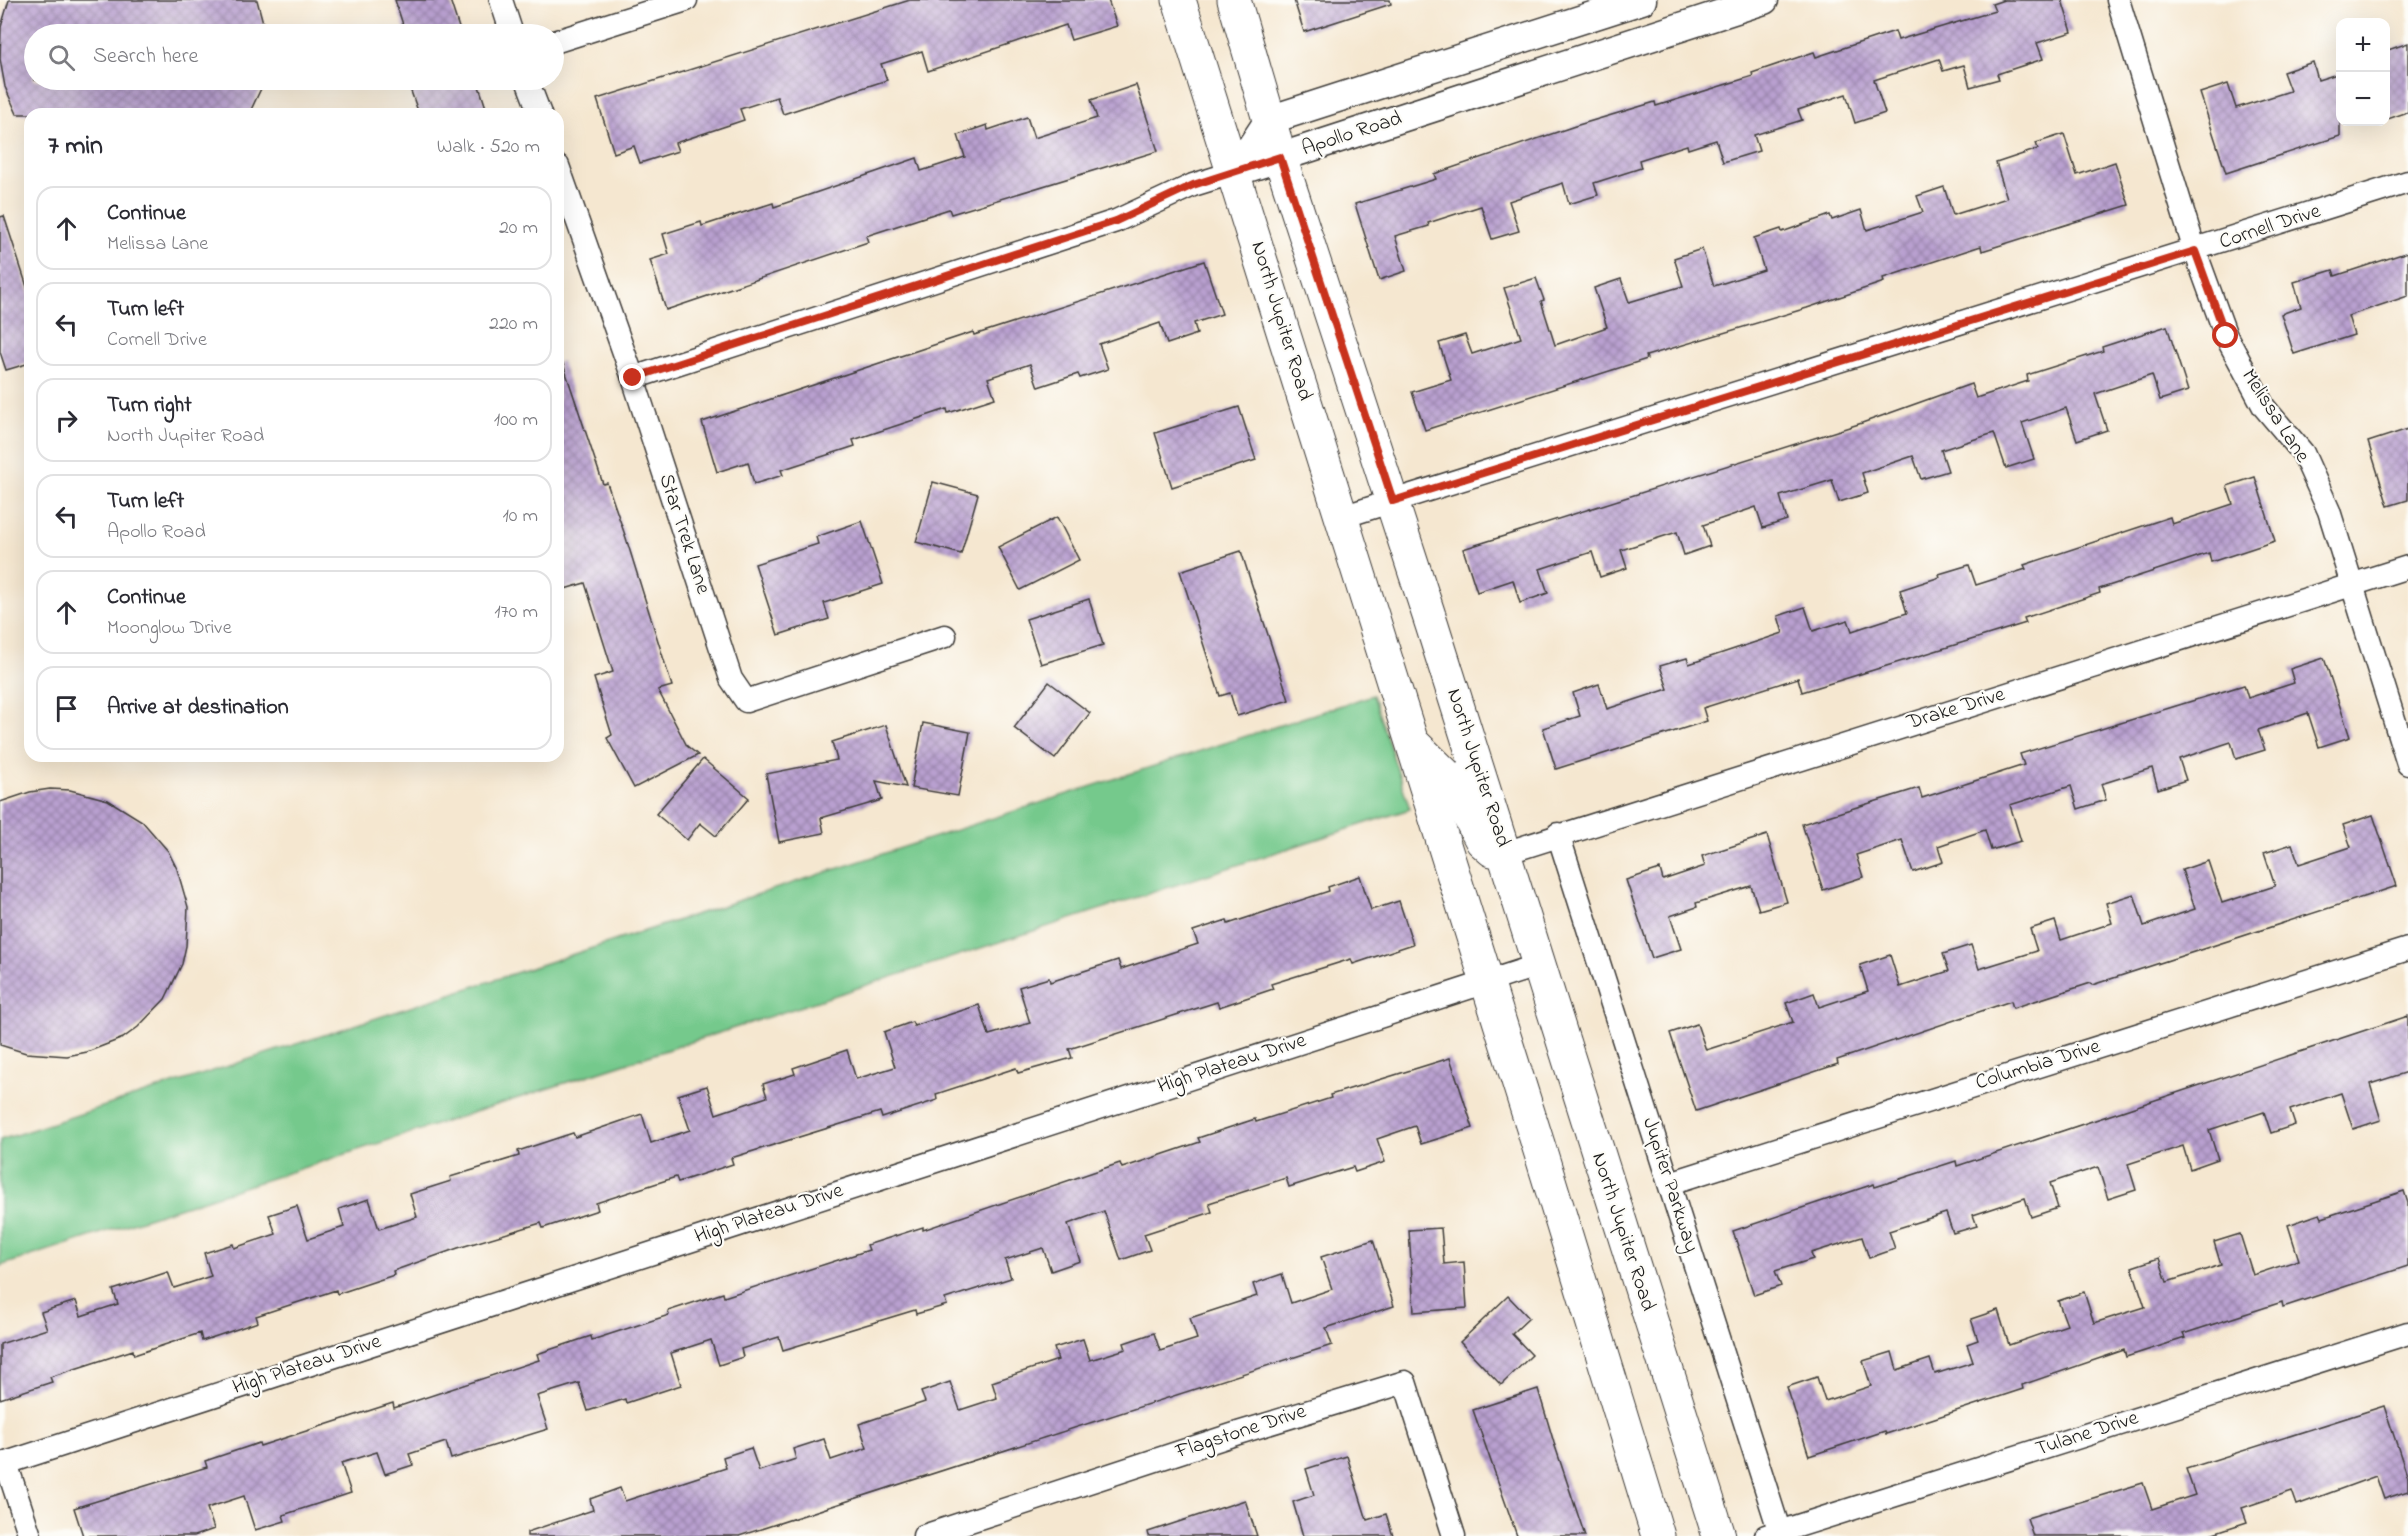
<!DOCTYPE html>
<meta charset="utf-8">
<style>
:root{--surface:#fff;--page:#f2f2f3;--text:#2b2b33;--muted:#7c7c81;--line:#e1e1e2}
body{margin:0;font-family:"Indie Flower",sans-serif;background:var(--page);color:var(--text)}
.controls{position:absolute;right:18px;top:18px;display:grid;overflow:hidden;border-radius:12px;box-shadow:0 6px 24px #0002}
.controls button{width:54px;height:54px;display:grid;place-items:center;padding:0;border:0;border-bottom:2px solid var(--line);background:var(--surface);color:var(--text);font:30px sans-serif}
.stop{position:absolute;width:18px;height:18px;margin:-14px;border:4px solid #c8321e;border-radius:50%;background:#fff}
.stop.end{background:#c8321e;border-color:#fff;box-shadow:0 2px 6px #0008}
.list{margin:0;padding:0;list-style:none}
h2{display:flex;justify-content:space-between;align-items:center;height:78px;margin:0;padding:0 24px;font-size:26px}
h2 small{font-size:20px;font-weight:400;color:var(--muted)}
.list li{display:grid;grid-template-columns:39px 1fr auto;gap:18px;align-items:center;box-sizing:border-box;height:84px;margin:0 12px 12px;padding:0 12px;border:2px solid var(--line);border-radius:18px}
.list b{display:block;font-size:22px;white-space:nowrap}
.list p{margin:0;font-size:20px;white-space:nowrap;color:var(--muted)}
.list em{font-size:20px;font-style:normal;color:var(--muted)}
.icon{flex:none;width:33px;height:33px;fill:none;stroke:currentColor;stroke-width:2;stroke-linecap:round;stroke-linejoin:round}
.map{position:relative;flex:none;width:2408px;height:1536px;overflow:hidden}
.search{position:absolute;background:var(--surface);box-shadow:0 6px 24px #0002;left:24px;top:24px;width:540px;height:66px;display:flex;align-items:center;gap:15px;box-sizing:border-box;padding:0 21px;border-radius:33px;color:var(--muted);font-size:22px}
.panel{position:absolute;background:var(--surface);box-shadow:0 6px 24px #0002;left:24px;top:108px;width:540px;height:654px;border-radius:18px}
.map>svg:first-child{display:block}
.grass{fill:#75c98c;stroke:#487254;stroke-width:1.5}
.building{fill:url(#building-cross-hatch)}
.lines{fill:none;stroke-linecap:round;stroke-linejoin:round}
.minor-casing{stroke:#3d3a37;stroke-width:25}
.tertiary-casing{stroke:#3d3a37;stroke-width:31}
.primary-casing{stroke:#3d3a37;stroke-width:35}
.minor{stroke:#fff;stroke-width:22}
.tertiary{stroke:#fff;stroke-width:28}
.primary{stroke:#fff;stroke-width:33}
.route{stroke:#c8321e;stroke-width:8}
.labels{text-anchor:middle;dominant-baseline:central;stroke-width:4.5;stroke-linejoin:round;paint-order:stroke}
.street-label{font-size:21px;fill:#1c1c1c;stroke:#fdfcf7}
</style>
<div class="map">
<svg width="2408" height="1536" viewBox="0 0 2408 1536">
<defs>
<pattern id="building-cross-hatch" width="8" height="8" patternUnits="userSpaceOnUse" patternTransform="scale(1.5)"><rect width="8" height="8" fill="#b9a0d0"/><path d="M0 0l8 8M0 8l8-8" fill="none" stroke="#9682a8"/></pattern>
</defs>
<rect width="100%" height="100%" fill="#fdfcf7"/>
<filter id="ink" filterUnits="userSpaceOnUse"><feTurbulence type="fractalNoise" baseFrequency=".0167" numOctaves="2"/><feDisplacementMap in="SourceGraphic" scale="12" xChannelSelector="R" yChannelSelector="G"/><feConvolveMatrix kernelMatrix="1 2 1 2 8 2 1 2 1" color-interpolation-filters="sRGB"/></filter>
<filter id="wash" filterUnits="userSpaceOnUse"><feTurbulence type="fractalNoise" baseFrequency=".008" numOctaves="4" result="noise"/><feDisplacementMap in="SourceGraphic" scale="24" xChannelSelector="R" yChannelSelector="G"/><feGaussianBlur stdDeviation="1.35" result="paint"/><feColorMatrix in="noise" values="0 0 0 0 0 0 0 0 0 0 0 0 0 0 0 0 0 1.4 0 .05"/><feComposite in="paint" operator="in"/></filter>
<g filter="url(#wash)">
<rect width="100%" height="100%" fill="#f5e7d0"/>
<path class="grass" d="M 1373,695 L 1410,809 L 0,1266 L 0,1140 Z"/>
<g id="blocks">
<g class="building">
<path d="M 9,0 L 257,0 L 266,34 L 34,34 L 34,80 L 265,80 L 249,114 L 17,114 L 5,87 L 0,59 L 1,27 Z"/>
<path d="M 395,0 L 450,0 L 461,34 L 406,34 Z"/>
<path d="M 910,0 L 1108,0 L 1117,26 L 1071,40 L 1066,25 L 928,71 L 922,51 L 881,64 L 887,80 L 783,114 L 777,97 L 740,109 L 744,120 L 675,143 L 678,151 L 640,163 L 634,146 L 614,153 L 597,99 Z"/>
<path d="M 1294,0 L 1390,0 L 1391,4 L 1304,32 Z"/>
<path d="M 2004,0 L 2062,0 L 2072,32 L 2037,43 L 2043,59 L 1997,74 L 1999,79 L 1970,87 L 1964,65 L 1943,71 L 1939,59 L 1874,80 L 1885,113 L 1855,123 L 1846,94 L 1798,110 L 1802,120 L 1754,135 L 1759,151 L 1723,162 L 1716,140 L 1688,149 L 1687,145 L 1639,160 L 1641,168 L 1594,183 L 1598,195 L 1569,204 L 1563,183 L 1509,201 L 1519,231 L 1492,239 L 1481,206 L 1428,223 L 1429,226 L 1395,236 L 1406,271 L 1379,280 L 1355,204 L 1436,179 L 1434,174 L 1575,126 L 1655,102 L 1656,106 L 1753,76 L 1752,73 L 1814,52 L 1816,57 L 1895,31 L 1898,40 L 1995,11 L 1992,4 Z"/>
<path d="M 2408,43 L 2408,112 L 2385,120 L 2385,51 Z"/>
<path d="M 2313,62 L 2318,80 L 2340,73 L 2340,136 L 2226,173 L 2200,93 L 2228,84 L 2236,108 L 2290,91 L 2283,72 Z"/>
<path d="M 407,80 L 477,80 L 488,114 L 419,114 Z"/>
<path d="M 1136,85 L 1158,151 L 951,214 L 949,209 L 866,236 L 868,242 L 666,310 L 650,260 L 669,254 L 663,234 L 701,222 L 702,226 L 773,203 L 774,207 L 917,158 L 921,171 L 965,157 L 958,135 L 987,125 L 988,130 L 1027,117 L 1034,138 L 1097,118 L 1091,100 Z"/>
<path d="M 2064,134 L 2077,175 L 2115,162 L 2129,205 L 1982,251 L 1981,246 L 1883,278 L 1884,282 L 1807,308 L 1646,356 L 1647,359 L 1425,430 L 1412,392 L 1451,380 L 1439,343 L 1465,335 L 1472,354 L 1521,338 L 1504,288 L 1536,278 L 1544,300 L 1541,301 L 1555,345 L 1607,327 L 1594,288 L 1621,279 L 1629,302 L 1683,286 L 1674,258 L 1702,249 L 1714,286 L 1764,270 L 1754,238 L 1781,229 L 1782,232 L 1830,215 L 1832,220 L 1861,210 L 1867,230 L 1923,212 L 1917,196 L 1944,187 L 1953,215 L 2007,198 L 1996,163 L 2038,149 L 2036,143 Z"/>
<path d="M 4,216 L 30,296 L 30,363 L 6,370 L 0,352 L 0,217 Z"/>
<path d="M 2408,252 L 2408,296 L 2348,316 L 2354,335 L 2294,354 L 2281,314 L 2301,307 L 2294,282 L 2333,270 L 2335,276 Z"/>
<path d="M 1204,261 L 1222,314 L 1194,323 L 1197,334 L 1167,344 L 1160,323 L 1099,344 L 1108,369 L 1080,378 L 1078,374 L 1038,387 L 1030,364 L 988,378 L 995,398 L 948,413 L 947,409 L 853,440 L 855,446 L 781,470 L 783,475 L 754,484 L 748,462 L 717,472 L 702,422 L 973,332 L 974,335 Z"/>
<path d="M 2167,326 L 2188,391 L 2160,400 L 2152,375 L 2095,394 L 2107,430 L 2077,440 L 2066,408 L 2022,423 L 2034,459 L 2006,468 L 1994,433 L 1941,450 L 1948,471 L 1921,479 L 1913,456 L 1862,473 L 1868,493 L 1839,502 L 1832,480 L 1780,496 L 1787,520 L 1763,528 L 1756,507 L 1703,525 L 1710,546 L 1684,555 L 1677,532 L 1621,550 L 1627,568 L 1600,577 L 1592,552 L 1540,569 L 1548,593 L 1520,603 L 1513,580 L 1477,592 L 1463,549 L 1862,423 L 1971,384 L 1976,398 L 2028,381 L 2027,375 L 2103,351 L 2102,347 Z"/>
<path d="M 562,361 L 603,484 L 607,483 L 626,538 L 672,686 L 658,690 L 687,746 L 698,755 L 634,788 L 607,738 L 612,735 L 594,678 L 613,672 L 585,583 L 558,591 L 558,362 Z"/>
<path d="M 1239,407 L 1256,460 L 1172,487 L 1155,433 Z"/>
<path d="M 2408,429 L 2408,500 L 2388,506 L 2368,442 Z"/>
<path d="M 2255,477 L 2275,541 L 2211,562 L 2209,553 L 2099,589 L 2100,593 L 2024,618 L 2026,623 L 1802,692 L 1798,678 L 1703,708 L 1707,721 L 1556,769 L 1543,728 L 1580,716 L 1573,693 L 1599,684 L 1607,709 L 1668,689 L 1660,666 L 1687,658 L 1689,664 L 1783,633 L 1778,616 L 1805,607 L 1813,631 L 1848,620 L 1852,631 L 1907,613 L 1900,590 L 1940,577 L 1939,574 L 1969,565 L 1976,585 L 2026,569 L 2024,565 L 2170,517 L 2172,524 L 2233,504 L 2227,486 Z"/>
<path d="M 933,482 L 978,494 L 961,554 L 916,542 Z"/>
<path d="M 1057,517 L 1079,560 L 1020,590 L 998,547 Z"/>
<path d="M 862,521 L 883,584 L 824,603 L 829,619 L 778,635 L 755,564 L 818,544 L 816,537 Z"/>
<path d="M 1241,551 L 1289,700 L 1237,716 L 1230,693 L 1220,696 L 1180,571 Z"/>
<path d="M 1089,599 L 1103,645 L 1041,664 L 1026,619 Z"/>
<path d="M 2324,658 L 2350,737 L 2319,747 L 2308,713 L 2258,730 L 2265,750 L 2236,759 L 2231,742 L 2179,759 L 2186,780 L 2158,789 L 2152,768 L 2101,784 L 2106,800 L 2078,809 L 2071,786 L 2010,805 L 2021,841 L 1991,850 L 1985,830 L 1938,846 L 1943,862 L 1913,872 L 1902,840 L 1856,855 L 1863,877 L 1823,890 L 1802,824 L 1919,788 L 1922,798 L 2024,765 L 2020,754 L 2244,685 L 2248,698 L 2294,683 L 2290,669 Z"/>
<path d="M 1049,682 L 1090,713 L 1055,759 L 1014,728 Z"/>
<path d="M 923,723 L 970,732 L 958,796 L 911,788 Z"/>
<path d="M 886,725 L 906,787 L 876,781 L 882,800 L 821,818 L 824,833 L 779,842 L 766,774 L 837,760 L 832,742 Z"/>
<path d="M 703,759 L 749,798 L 716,836 L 700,823 L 687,840 L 656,814 Z"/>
<path d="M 50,789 L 70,790 L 108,800 L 142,821 L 168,851 L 177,869 L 188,907 L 186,946 L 182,964 L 165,999 L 138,1027 L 123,1038 L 87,1052 L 67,1056 L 26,1053 L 0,1045 L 0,802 L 30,792 Z"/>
<path d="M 2373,815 L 2397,886 L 2092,985 L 2091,983 L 2013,1008 L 2011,1001 L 1837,1060 L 1838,1064 L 1696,1111 L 1670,1033 L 1697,1024 L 1706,1050 L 1793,1022 L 1786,1003 L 1814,993 L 1819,1007 L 1868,991 L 1860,965 L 1890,955 L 1900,987 L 1949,971 L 1943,954 L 1971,945 L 1979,969 L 2037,951 L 2030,929 L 2055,921 L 2061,940 L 2112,923 L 2106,903 L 2134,894 L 2144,926 L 2195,909 L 2182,870 L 2208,861 L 2222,903 L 2275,886 L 2264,853 L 2292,844 L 2299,864 L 2351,847 L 2343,825 Z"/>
<path d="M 1767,835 L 1787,902 L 1759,910 L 1751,886 L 1696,903 L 1697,907 L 1670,916 L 1681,949 L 1652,958 L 1626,880 L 1660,869 L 1663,880 L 1705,866 L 1702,856 Z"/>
<path d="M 1360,876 L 1371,910 L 1399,901 L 1413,944 L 1353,964 L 1351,959 L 1271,984 L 1273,989 L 1219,1007 L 1217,1002 L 1069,1049 L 1072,1058 L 1018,1073 L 1016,1068 L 936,1094 L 937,1100 L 882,1118 L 880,1112 L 731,1158 L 733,1164 L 678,1182 L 676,1177 L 596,1203 L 598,1210 L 543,1228 L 541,1223 L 458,1248 L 393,1271 L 394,1275 L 337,1294 L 336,1290 L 256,1316 L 258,1322 L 202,1341 L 200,1333 L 134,1355 L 133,1350 L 50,1377 L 52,1382 L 0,1399 L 0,1344 L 47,1329 L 41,1312 L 76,1301 L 81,1316 L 118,1304 L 113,1290 L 168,1272 L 174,1288 L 211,1276 L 204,1253 L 233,1244 L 234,1248 L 276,1234 L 269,1215 L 297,1206 L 308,1239 L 344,1227 L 339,1209 L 369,1199 L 379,1229 L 417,1217 L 410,1194 L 451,1181 L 450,1177 L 519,1156 L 518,1151 L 573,1133 L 575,1137 L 642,1114 L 651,1143 L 690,1130 L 678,1095 L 707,1086 L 716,1114 L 767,1097 L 763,1084 L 795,1074 L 793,1068 L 847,1050 L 856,1079 L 895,1067 L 884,1032 L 912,1022 L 914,1026 L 979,1005 L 989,1035 L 1030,1023 L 1019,987 L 1049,978 L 1050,982 L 1118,960 L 1121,969 L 1198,944 L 1193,931 L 1227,920 L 1228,924 L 1329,891 L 1328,887 Z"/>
<path d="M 2408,1016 L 2408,1072 L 2370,1084 L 2381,1120 L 2353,1129 L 2341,1093 L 2290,1110 L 2295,1125 L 2271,1133 L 2264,1112 L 2209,1130 L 2218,1159 L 2190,1169 L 2183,1146 L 2128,1164 L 2136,1190 L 2108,1199 L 2098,1167 L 2050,1183 L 2058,1208 L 2031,1217 L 2025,1198 L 1973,1215 L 1977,1226 L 1953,1233 L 1946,1213 L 1889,1231 L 1895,1249 L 1869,1258 L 1862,1237 L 1811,1253 L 1813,1259 L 1775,1271 L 1781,1286 L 1754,1295 L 1733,1231 L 1874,1184 L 1875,1187 L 1956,1161 L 1957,1166 Z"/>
<path d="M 1450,1058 L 1473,1128 L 1421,1144 L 1415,1126 L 1377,1139 L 1385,1162 L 1355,1172 L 1353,1167 L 1289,1187 L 1286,1178 L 1209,1203 L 1212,1212 L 1144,1234 L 1150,1250 L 1121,1260 L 1104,1211 L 1068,1224 L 1080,1261 L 1051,1271 L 1043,1248 L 1005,1260 L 1011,1278 L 945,1299 L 947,1305 L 916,1314 L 915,1310 L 783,1350 L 779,1337 L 741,1349 L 743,1357 L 719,1365 L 711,1340 L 671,1353 L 681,1385 L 626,1403 L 625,1399 L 588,1411 L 579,1383 L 537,1396 L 548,1429 L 451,1459 L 446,1442 L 409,1454 L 413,1465 L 385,1474 L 377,1452 L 341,1463 L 351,1493 L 283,1515 L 285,1521 L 255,1530 L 244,1496 L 207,1508 L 214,1529 L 194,1536 L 83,1536 L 74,1508 L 207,1467 L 205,1461 L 259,1443 L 260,1446 L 393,1403 L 394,1408 L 539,1360 L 537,1354 L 591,1336 L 592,1340 L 669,1315 L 668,1311 L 723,1293 L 724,1297 L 869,1250 L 867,1245 L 923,1227 L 923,1230 L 1120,1163 L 1122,1168 L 1200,1142 L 1198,1138 L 1255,1119 L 1256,1122 L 1331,1098 L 1330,1095 Z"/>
<path d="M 2404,1191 L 2408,1203 L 2408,1266 L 2283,1307 L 2282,1302 L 2183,1334 L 2185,1338 L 2126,1357 L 2124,1350 L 2022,1385 L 2023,1389 L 1886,1434 L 1885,1431 L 1809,1456 L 1787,1387 L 1817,1377 L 1825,1401 L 1871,1386 L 1863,1361 L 1892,1352 L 1897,1370 L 1930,1359 L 1935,1374 L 1973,1362 L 1967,1344 L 1978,1340 L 1971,1319 L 1998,1310 L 2009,1345 L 2067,1325 L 2058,1301 L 2084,1292 L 2094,1323 L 2145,1307 L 2132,1267 L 2159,1258 L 2167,1282 L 2221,1265 L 2214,1242 L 2240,1234 L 2253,1275 L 2299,1260 L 2288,1225 L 2320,1214 L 2322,1218 Z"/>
<path d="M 1441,1228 L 1444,1264 L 1464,1262 L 1467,1308 L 1414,1312 L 1409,1230 Z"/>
<path d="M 1373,1240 L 1394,1306 L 1326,1328 L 1332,1345 L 739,1536 L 527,1536 L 527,1532 L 593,1510 L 590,1499 L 620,1488 L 625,1501 L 726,1468 L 723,1457 L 751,1448 L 759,1471 L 796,1459 L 793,1449 L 824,1439 L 831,1460 L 867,1448 L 859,1424 L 925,1402 L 921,1392 L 950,1382 L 960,1410 L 997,1398 L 992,1382 L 1058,1360 L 1054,1348 L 1083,1339 L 1090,1360 L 1126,1349 L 1124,1343 L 1154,1333 L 1160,1351 L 1197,1339 L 1190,1318 L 1257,1296 L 1253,1284 L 1282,1274 L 1291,1303 L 1332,1289 L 1321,1257 Z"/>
<path d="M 1508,1296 L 1529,1318 L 1512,1334 L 1532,1355 L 1501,1385 L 1460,1342 Z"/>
<path d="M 1538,1389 L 1554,1443 L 1585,1536 L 1517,1536 L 1473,1410 Z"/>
<path d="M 2384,1406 L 2408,1478 L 2408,1491 L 2384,1499 L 2376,1476 L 2297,1505 L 2292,1491 L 2242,1508 L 2247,1522 L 2204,1536 L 2033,1536 L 2027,1518 L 2143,1483 L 2152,1509 L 2195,1495 L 2186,1469 Z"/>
<path d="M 1347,1456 L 1367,1520 L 1386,1514 L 1393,1536 L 1303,1536 L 1293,1502 L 1314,1495 L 1306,1469 Z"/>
<path d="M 1245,1500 L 1257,1536 L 1149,1536 L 1148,1532 Z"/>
</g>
</g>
</g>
<g filter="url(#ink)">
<use href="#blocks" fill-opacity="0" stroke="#3d3a37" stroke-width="1.5"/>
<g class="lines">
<g class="minor-casing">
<g id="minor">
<path d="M 501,0 L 512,34"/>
<path d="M 2118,0 L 2195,251 L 2226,336 L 2264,407 L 2303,453 L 2329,511 L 2408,764"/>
<path d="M 554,42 L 686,0"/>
<path d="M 527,80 L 540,114"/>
<path d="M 558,166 L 633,378 L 731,679 L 746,701 L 945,636"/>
<path d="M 633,378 L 1116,221 L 1193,185 L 1235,172"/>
<path d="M 1342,517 L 2408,182"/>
<path d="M 1558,834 L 1781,1536"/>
<path d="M 1505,853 L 2408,567"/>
<path d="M 1670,1183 L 2408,949"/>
<path d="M 6,1463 L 30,1536"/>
<path d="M 0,1465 L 1539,965"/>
<path d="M 924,1536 L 1238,1433 L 1405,1382 L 1454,1536"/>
<path d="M 1766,1536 L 2408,1333"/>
</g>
</g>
<g class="tertiary-casing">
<g id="tertiary">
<path d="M 1235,172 L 1764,0"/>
<path d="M 1235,172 L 1269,120 L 1642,0"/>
</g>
</g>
<g class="primary-casing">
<g id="primary">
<path d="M 1179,0 L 1542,1157 L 1658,1536"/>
<path d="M 1234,0 L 1280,157 L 1432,625 L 1719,1536"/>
<path d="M 1413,743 L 1449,778 L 1482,841 L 1492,850"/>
</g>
</g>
<use href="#minor" class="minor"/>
<use href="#tertiary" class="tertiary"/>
<use href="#primary" class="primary"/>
</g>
</g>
<g class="lines" filter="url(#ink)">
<path class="route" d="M 633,378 L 1116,221 L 1193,185 L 1280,157 L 1393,501 L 2195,251 L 2226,336"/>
</g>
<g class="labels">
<g class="street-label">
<text transform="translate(1352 134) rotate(-18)">Apollo Road</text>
<text transform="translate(2270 227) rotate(-18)">Cornell Drive</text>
<text transform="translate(1281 321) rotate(73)">North Jupiter Road</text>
<text transform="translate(2275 416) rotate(57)">Melissa Lane</text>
<text transform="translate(684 534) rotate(72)">Star Trek Lane</text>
<text transform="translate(1956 709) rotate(-17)">Drake Drive</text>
<text transform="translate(1478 768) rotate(72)">North Jupiter Road</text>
<text transform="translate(1232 1064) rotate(-18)">High Plateau Drive</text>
<text transform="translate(2038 1065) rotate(-17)">Columbia Drive</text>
<text transform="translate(1670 1185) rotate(72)">Jupiter Parkway</text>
<text transform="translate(769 1214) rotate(-18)">High Plateau Drive</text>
<text transform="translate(1623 1232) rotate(72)">North Jupiter Road</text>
<text transform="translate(307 1365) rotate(-18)">High Plateau Drive</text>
<text transform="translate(1241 1432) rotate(-18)">Flagstone Drive</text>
<text transform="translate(2087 1434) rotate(-18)">Tulane Drive</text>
</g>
</g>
</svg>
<div class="controls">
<button>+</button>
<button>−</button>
</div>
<div class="stop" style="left:2226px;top:336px"></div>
<div class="stop end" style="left:633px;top:378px"></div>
<div class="search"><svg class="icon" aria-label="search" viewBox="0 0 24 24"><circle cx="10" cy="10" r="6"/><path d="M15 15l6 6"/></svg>Search here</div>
<section class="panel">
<h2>7 min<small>Walk · 520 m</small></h2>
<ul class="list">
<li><svg class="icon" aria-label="ahead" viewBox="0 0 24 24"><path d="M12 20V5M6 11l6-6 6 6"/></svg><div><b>Continue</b><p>Melissa Lane</p></div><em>20 m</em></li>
<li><svg class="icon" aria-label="left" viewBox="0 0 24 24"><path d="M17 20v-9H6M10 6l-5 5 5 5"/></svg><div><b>Turn left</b><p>Cornell Drive</p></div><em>220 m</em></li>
<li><svg class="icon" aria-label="right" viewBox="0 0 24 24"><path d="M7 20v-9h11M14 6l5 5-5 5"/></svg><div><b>Turn right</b><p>North Jupiter Road</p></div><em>100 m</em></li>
<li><svg class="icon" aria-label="left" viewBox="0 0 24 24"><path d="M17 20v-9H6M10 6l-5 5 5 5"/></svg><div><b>Turn left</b><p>Apollo Road</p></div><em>10 m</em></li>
<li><svg class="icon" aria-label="ahead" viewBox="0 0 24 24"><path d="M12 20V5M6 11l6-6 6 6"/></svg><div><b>Continue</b><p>Moonglow Drive</p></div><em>170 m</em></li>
<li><svg class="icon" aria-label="arrive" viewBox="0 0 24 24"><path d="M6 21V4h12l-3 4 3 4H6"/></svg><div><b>Arrive at destination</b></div></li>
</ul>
</section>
</div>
